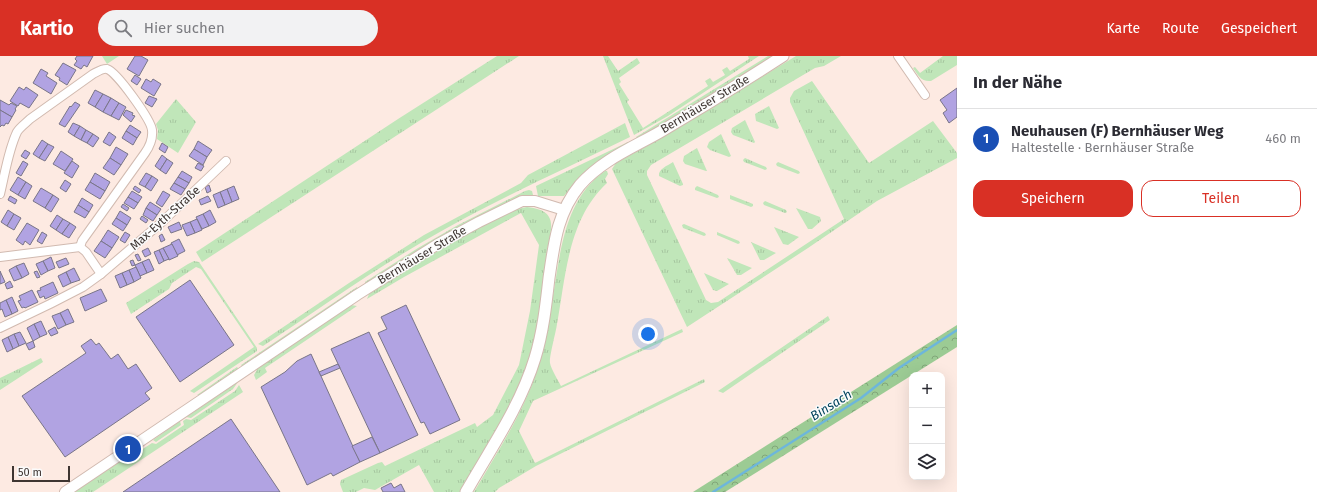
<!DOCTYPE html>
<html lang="de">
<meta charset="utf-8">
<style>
:root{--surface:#fff;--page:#f2f2f3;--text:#2b2b33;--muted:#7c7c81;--line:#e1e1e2;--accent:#d93025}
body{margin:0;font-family:"Fira Sans",sans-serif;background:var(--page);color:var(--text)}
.controls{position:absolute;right:12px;bottom:12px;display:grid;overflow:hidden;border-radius:8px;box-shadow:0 4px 16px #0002}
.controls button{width:36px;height:36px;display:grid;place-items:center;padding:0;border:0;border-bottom:1px solid var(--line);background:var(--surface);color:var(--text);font:20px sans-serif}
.scale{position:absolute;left:12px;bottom:10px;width:58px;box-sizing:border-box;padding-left:4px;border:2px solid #3e3531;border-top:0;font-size:11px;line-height:14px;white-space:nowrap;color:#3e3531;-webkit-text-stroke:3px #fbfbfb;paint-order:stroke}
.you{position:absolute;left:648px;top:278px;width:14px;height:14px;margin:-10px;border:3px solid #fff;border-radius:50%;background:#1a73e8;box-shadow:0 0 0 6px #1a73e833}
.badge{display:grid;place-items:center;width:26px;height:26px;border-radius:50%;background:var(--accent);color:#fff;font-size:13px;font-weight:700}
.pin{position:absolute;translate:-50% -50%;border:2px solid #fff;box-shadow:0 1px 4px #0006}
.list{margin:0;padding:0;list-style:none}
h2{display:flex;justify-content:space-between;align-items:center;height:52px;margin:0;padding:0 16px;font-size:17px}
h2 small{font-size:13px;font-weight:400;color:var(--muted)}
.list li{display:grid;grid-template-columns:26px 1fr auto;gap:12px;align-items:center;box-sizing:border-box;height:60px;padding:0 16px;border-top:1px solid var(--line)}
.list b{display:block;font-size:15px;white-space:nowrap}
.list p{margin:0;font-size:13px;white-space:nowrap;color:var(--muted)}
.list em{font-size:13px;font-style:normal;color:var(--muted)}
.actions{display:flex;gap:8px;padding:12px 16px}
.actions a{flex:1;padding:9px 0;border:1px solid var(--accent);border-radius:12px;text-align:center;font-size:14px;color:var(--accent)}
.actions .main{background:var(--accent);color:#fff}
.icon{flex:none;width:22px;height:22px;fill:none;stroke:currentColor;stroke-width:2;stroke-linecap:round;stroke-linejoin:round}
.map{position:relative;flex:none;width:957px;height:436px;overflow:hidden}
header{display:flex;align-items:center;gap:24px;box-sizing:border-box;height:56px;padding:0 20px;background:var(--accent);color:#fff}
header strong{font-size:19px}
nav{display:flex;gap:22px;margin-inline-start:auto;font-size:14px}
.search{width:280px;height:36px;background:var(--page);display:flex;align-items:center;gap:10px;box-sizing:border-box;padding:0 14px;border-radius:22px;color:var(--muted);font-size:15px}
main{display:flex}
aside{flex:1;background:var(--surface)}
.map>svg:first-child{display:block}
.grass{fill:url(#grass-tufts)}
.forest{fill:url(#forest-crowns)}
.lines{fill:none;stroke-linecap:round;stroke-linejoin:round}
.stream{stroke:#6db6db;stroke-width:2.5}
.building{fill:#b1a3e2;stroke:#797588}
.minor-casing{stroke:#d1bab0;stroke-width:10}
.tertiary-casing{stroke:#d1bab0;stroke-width:12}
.secondary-casing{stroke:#d1bab0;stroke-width:13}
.minor{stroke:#fff;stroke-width:8}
.tertiary{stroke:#fff;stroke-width:10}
.secondary{stroke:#fff;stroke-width:11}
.labels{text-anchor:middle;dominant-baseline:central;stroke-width:3;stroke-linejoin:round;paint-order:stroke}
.street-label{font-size:12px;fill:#3e3531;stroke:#fbfbfb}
.water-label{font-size:13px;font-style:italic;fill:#01435c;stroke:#fbfbfb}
</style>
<header>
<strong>Kartio</strong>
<div class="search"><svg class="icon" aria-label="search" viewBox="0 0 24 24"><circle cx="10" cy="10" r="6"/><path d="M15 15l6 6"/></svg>Hier suchen</div>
<nav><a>Karte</a><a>Route</a><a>Gespeichert</a></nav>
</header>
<main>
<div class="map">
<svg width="957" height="436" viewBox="0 0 957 436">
<defs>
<pattern id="grass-tufts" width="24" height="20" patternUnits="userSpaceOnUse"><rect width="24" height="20" fill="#c0e6b9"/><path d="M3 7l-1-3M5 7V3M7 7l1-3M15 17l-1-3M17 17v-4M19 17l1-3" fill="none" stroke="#a6c6a0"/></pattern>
<pattern id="forest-crowns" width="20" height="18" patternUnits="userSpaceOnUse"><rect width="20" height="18" fill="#9ccb94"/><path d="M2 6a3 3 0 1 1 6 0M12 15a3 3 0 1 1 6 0" fill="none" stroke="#81a679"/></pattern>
</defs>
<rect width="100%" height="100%" fill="#fdeae2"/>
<g class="grass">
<path d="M 102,0 L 119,0 L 107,8 Z"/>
<path d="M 497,0 L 519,0 L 202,206 L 196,196 L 398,63 Z"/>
<path d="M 603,0 L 608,0 L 618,15 L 637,2 L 640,7 L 619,22 L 621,26 L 619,28 L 629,44 L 627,46 L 643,72 L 708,30 L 705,25 L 710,22 L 713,26 L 725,19 L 722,14 L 727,11 L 730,15 L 749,3 L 748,0 L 759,0 L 668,60 L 634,79 Z"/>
<path d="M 768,0 L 773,0 L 697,49 L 637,83 L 636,81 Z"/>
<path d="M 796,0 L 841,0 L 824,10 L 815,12 L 651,109 L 647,115 L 647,119 L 706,244 L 711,247 L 718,246 L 844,163 L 790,46 L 790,42 L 794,35 L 812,25 L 869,107 L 933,65 L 957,97 L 957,102 L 877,145 L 808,192 L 687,271 L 612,113 L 616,107 L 673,75 Z"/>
<path d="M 943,0 L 957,0 L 957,9 L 931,25 C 921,26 918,19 913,12 L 915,11 L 920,17 Z"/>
<path d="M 176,43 L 196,66 L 178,97 L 157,83 L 158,74 L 156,68 Z"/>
<path d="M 769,50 L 779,72 L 777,73 L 756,65 L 755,58 Z"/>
<path d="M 745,64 L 755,86 L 754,87 L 733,79 L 731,76 L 732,72 Z"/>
<path d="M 625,67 L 630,81 C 561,115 490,146 424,185 C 369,217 316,255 263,290 L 258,288 L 349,227 L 424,179 L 521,127 L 528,119 Z"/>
<path d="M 721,78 L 731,100 L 729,101 L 710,94 L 707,91 L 709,86 Z"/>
<path d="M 628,86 L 630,90 L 573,129 L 564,140 L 538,140 L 536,130 Z"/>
<path d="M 697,92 L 707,115 L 706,115 L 685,108 L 683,105 L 684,100 Z"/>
<path d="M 745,102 L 766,111 L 767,113 L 765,114 L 744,106 L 743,104 Z"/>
<path d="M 673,106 L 683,128 L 683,129 L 680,130 L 659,120 C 658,113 667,110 673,106 Z"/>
<path d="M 778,106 L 799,115 L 800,117 L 798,118 L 777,110 L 776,108 Z"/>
<path d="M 605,115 L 607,115 L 608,118 L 605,123 L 607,127 C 568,163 566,219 557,268 C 556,276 549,301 550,307 C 551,313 558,324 561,330 L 682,273 L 683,276 L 533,345 L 519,375 L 535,407 L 704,323 L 705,326 L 536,410 L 499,432 L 495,436 L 474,436 C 496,398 524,356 537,314 C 545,288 549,261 554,234 C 561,191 566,142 605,115 Z"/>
<path d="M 697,130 L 718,139 L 719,141 L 717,142 L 695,134 L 695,132 Z"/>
<path d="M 529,134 L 532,135 L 533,139 L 532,140 L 366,228 L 365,226 L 418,192 L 458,169 L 525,135 Z"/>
<path d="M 730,139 L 753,148 L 753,150 L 751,151 L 730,143 Z"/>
<path d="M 765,145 L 786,154 L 787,156 L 785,157 L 764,149 L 763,147 Z"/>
<path d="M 527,151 C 563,155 549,176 546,202 C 544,230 543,258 535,286 C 521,340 491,388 463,436 L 434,436 L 419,409 L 375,434 L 364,432 L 356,436 L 343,436 L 340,428 L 341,424 L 378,407 L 382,406 L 385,410 L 475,367 L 477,371 L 493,359 L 519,309 L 530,255 L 539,189 L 521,157 L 404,221 L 367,243 L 369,238 C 417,207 465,177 516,153 Z"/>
<path d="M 796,152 L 820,161 L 821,165 L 812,173 L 808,173 Z"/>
<path d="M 684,168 L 705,177 L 706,179 L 704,180 L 683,172 L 682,169 Z"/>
<path d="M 774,171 L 799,181 L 788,189 L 783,188 Z"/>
<path d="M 717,176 L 739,185 L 740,187 L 738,188 L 717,179 Z"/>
<path d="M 751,186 L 776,197 L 764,204 L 760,204 Z"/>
<path d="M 727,202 L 752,212 L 741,219 L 737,219 Z"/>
<path d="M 194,205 L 199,206 L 257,292 L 257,295 L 194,337 L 190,335 L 254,291 L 201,213 L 196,211 L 172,227 L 169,233 L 131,258 L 126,247 L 188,208 Z"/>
<path d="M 704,217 L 729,228 L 717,235 L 713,234 Z"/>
<path d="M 357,231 L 358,234 L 244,313 L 241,309 Z"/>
<path d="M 351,249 L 357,250 L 265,312 L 267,316 L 256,324 L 254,319 L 258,312 Z"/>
<path d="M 828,260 L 830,264 L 723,337 L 718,335 Z"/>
<path d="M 41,302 L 43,306 L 0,334 L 0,322 Z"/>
<path d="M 237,311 L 240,315 L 200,339 L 197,339 Z"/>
<path d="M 238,326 L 233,333 L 191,362 L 186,361 Z"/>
<path d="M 239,329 L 243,336 L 93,436 L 74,436 L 136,394 L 138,396 L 152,387 L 156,388 L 184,369 L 183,365 L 186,363 L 191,364 L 235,335 Z"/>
<path d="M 180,365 L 181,369 L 156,386 L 153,384 Z"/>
</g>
<path class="forest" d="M 957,269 L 957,291 L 725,436 L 693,436 Z"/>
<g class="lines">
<path class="stream" d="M 713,436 L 861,342 L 899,312 L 957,274"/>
</g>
<g class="building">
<path d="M 77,0 L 93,0 L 87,11 L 84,9 L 81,13 L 74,9 L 77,5 L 75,3 Z"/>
<path d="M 135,0 L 141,0 L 148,4 L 139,20 L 127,13 Z"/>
<path d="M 63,7 L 76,14 L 67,29 L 59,24 L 60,22 L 55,19 Z"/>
<path d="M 41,13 L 48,17 L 46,20 L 57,27 L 51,38 L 33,27 Z"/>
<path d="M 135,19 L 141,23 L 137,29 L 131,25 Z"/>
<path d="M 146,23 L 151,26 L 153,23 L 161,28 L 154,40 L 141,32 Z"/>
<path d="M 19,31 L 24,34 L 26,31 L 38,39 L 29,52 L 20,47 L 18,50 L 10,45 Z"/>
<path d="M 957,32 L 957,61 L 949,67 L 943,57 L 947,54 L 940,44 Z"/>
<path d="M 95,34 L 103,38 L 95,51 L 88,47 Z"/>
<path d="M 103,38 L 111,42 L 103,56 L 95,51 Z"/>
<path d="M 149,40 L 157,43 L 152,51 L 145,47 Z"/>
<path d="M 111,42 L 119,47 L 111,60 L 103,56 Z"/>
<path d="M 0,44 L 9,49 L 11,47 L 17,50 L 15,53 L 16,54 L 12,61 L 0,54 Z"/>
<path d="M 75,46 L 80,49 L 65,71 L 59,68 L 70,50 L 71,51 Z"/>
<path d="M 119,47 L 126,51 L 119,64 L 111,60 Z"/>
<path d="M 0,54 L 12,61 L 8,68 L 6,67 L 4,70 L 2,69 L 0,71 Z"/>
<path d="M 126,54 L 133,57 L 132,59 L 135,60 L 131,66 L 123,59 Z"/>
<path d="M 73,67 L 80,70 L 74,80 L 68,76 Z"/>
<path d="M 130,69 L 141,76 L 137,82 L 126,75 Z"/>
<path d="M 80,70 L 86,74 L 81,84 L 74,80 Z"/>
<path d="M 86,74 L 93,78 L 87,87 L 81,84 Z"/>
<path d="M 126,75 L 137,82 L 133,89 L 122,82 Z"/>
<path d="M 109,76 L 116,81 L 110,90 L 103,86 Z"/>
<path d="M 93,78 L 99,82 L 93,91 L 87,87 Z"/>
<path d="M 42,84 L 48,88 L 39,102 L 33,98 Z"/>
<path d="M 198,85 L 212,94 L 207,101 L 194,93 Z"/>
<path d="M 162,87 L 168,91 L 165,97 L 159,93 Z"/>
<path d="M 48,88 L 54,91 L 45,105 L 39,102 Z"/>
<path d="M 116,91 L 128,98 L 121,109 L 110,102 Z"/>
<path d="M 194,93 L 207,101 L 203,109 L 189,100 Z"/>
<path d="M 25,94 L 30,97 L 26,103 L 21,100 Z"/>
<path d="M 61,95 L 73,103 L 65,115 L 53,108 Z"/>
<path d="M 162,99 L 167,103 L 160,114 L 155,110 Z"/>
<path d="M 110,102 L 121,109 L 114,119 L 103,112 Z"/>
<path d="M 167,103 L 173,107 L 166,118 L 160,114 Z"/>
<path d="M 23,105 L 28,108 L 21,120 L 16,117 Z"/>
<path d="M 72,105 L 79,110 L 72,122 L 64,117 Z"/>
<path d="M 198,107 L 204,110 L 201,115 L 195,112 Z"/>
<path d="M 182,115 L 192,121 L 189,127 L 178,121 Z"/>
<path d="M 95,117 L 110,126 L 105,135 L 90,126 Z"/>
<path d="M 146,117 L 152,120 L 145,131 L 139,128 Z"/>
<path d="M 152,120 L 158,124 L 151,135 L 145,131 Z"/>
<path d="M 18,121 L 26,126 L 18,139 L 10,134 Z"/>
<path d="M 178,121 L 189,127 L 185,133 L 174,127 Z"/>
<path d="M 65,124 L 71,128 L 66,136 L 60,132 Z"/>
<path d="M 26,126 L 32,130 L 25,143 L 18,139 Z"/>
<path d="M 90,126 L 105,135 L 100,143 L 85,134 Z"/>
<path d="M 174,127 L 185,133 L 181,139 L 170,133 Z"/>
<path d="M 209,129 L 211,135 L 207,137 L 205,131 Z"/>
<path d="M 135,130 L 141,134 L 139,137 L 133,133 Z"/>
<path d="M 234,130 L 239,143 L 232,146 L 227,133 Z"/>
<path d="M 41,132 L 53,139 L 45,152 L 33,145 Z"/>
<path d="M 227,133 L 232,146 L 225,149 L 220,136 Z"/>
<path d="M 132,135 L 142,141 L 138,147 L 128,141 Z"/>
<path d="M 163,135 L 170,139 L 162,151 L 156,147 Z"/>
<path d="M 220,136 L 225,149 L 218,152 L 213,139 Z"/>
<path d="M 53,139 L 59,143 L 51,156 L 45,152 Z"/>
<path d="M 10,140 L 17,144 L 15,148 L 8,144 Z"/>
<path d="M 208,140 L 211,145 L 201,149 L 199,144 Z"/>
<path d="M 128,141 L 138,147 L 134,153 L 124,147 Z"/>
<path d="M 82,142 L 93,149 L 89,156 L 78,149 Z"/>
<path d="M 150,146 L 161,153 L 157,159 L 146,152 Z"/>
<path d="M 123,148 L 129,152 L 127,155 L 121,151 Z"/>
<path d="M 78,149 L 89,156 L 85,162 L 74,156 Z"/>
<path d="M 146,152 L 157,159 L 153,165 L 143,159 Z"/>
<path d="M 8,154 L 14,158 L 7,170 L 1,166 Z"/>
<path d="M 210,154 L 216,166 L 209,170 L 203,158 Z"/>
<path d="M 120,155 L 131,162 L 127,169 L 116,162 Z"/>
<path d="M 14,158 L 21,162 L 14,174 L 7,170 Z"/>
<path d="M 203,158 L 209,170 L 202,173 L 196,161 Z"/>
<path d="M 57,159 L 63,163 L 56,174 L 50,170 Z"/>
<path d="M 142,160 L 148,164 L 146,167 L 140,163 Z"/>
<path d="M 116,162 L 127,169 L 123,175 L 112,168 Z"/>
<path d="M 63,163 L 70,167 L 62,178 L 56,174 Z"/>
<path d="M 197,163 L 202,174 L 195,177 L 190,166 Z"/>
<path d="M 179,166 L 182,173 L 171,177 L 168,171 Z"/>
<path d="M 190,166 L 195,177 L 187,180 L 182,169 Z"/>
<path d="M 27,167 L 39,174 L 30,189 L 25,185 L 23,189 L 16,184 Z"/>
<path d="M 70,167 L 76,171 L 69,182 L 62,178 Z"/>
<path d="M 108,174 L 119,181 L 112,192 L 101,185 Z"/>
<path d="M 42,176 L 47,179 L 42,188 L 37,185 Z"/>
<path d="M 125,176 L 130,179 L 125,187 L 120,184 Z"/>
<path d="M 162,178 L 165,184 L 161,186 L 159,180 Z"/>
<path d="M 179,183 L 185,195 L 177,199 L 171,187 Z"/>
<path d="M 101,185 L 112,192 L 105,202 L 94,195 Z"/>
<path d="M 172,188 L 178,200 L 169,204 L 163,192 Z"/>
<path d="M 148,192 L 151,198 L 145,201 L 142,195 Z"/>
<path d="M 163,192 L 169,203 L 164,205 L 159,194 Z"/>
<path d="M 159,194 L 164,205 L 159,208 L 154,196 Z"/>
<path d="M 138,198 L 141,204 L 138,205 L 135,199 Z"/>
<path d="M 51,201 L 55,212 L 48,215 L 43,205 Z"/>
<path d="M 66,202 L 69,208 L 59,212 L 56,206 Z"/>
<path d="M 149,203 L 154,214 L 147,217 L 142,206 Z"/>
<path d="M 133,204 L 135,209 L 132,210 L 130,205 Z"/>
<path d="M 43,205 L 48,215 L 41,219 L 36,208 Z"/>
<path d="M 142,206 L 147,217 L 140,220 L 135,209 Z"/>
<path d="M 24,207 L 29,218 L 22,222 L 16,210 Z"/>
<path d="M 16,210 L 22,222 L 14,225 L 9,214 Z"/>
<path d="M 136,211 L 141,222 L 134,226 L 129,214 Z"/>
<path d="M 74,212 L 80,224 L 71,227 L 66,216 Z"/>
<path d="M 129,214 L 134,226 L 127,229 L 122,217 Z"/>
<path d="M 0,215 L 5,226 L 0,228 Z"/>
<path d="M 37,215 L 40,221 L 37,222 L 34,216 Z"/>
<path d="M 66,216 L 71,227 L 63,231 L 58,220 Z"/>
<path d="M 122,217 L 127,229 L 120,232 L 115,220 Z"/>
<path d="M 190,224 L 234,289 L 180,326 L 136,261 Z"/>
<path d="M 10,225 L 13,231 L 7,233 L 5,228 Z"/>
<path d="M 53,226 L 58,237 L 45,243 L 44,240 L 40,242 L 37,235 L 41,234 L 40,232 Z"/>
<path d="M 101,233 L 107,245 L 85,255 L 80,242 Z"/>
<path d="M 32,234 L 38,246 L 25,252 L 24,251 L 22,252 L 18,245 L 21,244 L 19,240 Z"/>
<path d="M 12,241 L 18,255 L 12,258 L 6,244 Z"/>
<path d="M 6,244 L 12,258 L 5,261 L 2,253 L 0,254 L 0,247 Z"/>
<path d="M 406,249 L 460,364 L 430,378 L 424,366 L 421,367 L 378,277 L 387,273 L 381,261 Z"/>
<path d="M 68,253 L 74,266 L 66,269 L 60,257 Z"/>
<path d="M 60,257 L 66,269 L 58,273 L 52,260 Z"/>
<path d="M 41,265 L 47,278 L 40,281 L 34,268 Z"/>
<path d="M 34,268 L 40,281 L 33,285 L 27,272 Z"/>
<path d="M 55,271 L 58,277 L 51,280 L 48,275 Z"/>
<path d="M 20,276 L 26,287 L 19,290 L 14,278 Z"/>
<path d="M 369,276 L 418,379 L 380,397 L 331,293 Z"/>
<path d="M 14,278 L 19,290 L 13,293 L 8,281 Z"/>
<path d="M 8,281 L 13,293 L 7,296 L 2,284 Z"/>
<path d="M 91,283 L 96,289 L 99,287 L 111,303 L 118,298 L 128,313 L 136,308 L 152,332 L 145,337 L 150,343 L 65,401 L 22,340 L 86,297 L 81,290 Z"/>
<path d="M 33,285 L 35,291 L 29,294 L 26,288 Z"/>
<path d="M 311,298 L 360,406 L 333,420 L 331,417 L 307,429 L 261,331 L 285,316 L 297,305 Z"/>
<path d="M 338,308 L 340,312 L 321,320 L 319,316 Z"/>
<path d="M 231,363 L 280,436 L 123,436 Z"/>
<path d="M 372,381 L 380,397 L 360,406 L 352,390 Z"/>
<path d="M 391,427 L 394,432 L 401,428 L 405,436 L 383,436 L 381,432 Z"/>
</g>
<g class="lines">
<g class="minor-casing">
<g id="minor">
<path d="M 898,0 L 925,39"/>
<path d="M 0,138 C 5,118 8,95 17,76 C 20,71 26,67 30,63 L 93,18 C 97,16 103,12 107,13 C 117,16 151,64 152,74 C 153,83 150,90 145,97 L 82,185 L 80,191"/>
<path d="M 80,191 L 86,196 L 101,218"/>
<path d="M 0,201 L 80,191"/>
<path d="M 0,272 L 50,248 L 83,231 L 101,218 L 162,166 L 226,105"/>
</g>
</g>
<g class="tertiary-casing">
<path id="tertiary" d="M 65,436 L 357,239 L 438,188 L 479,166 L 522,145 L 535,145 L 564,154"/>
</g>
<g class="secondary-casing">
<path id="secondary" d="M 466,436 C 491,392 520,351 535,302 C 543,276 546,249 549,222 C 554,188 557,157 580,129 C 602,104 632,92 660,76 C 701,52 743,26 783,0"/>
</g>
<use href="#minor" class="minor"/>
<use href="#tertiary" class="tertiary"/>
<use href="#secondary" class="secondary"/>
</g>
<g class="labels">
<g class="street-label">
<text transform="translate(705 48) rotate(-31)">Bernhäuser Straße</text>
<text transform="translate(165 162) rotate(-42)">Max-Eyth-Straße</text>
<text transform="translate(422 199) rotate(-31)">Bernhäuser Straße</text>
</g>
<g class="water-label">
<text transform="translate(831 349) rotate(-32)">Binsach</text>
</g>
</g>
</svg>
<div class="controls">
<button>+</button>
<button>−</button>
<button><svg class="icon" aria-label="layers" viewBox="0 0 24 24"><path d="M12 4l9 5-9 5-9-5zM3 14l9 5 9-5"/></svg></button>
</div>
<div class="scale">50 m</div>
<div class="you"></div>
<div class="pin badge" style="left:128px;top:393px;background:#1a4fb4">1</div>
</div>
<aside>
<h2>In der Nähe<small></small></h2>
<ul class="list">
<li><span class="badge" style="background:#1a4fb4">1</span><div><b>Neuhausen (F) Bernhäuser Weg</b><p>Haltestelle · Bernhäuser Straße</p></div><em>460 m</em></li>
</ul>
<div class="actions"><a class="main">Speichern</a><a>Teilen</a></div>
</aside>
</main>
